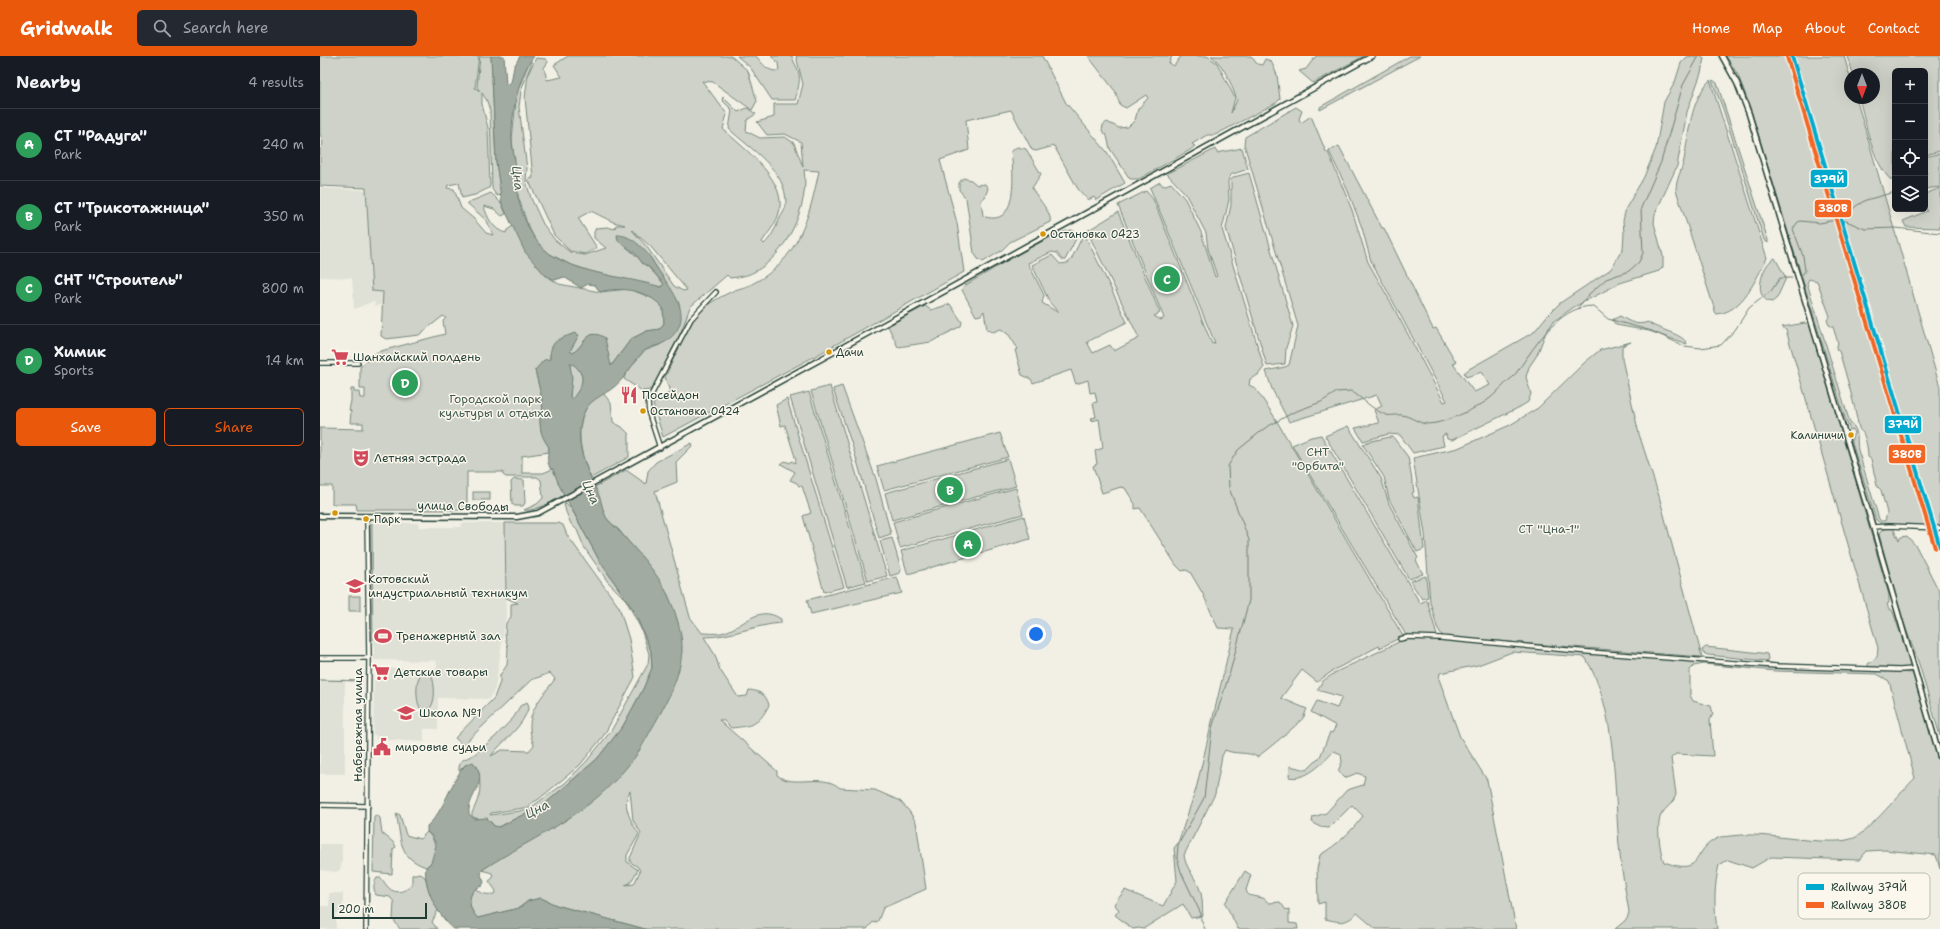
<!DOCTYPE html>
<meta charset="utf-8">
<style>
:root{--surface:#171b24;--page:#242831;--text:#f1f3f6;--muted:#9ea1a6;--line:#363941;--accent:#ea580c}
body{margin:0;font-family:"Shantell Sans",sans-serif;background:var(--page);color:var(--text)}
.controls{position:absolute;right:12px;top:12px;display:grid;overflow:hidden;border-radius:6px;box-shadow:0 4px 16px #0002}
.controls button{width:36px;height:36px;display:grid;place-items:center;padding:0;border:0;border-bottom:1px solid var(--line);background:var(--surface);color:var(--text);font:20px sans-serif}
.compass{position:absolute;left:1524px;top:12px;width:36px;height:36px;border-radius:50%;background:var(--surface);box-shadow:0 4px 16px #0002;rotate:180deg}
.scale{position:absolute;left:12px;bottom:10px;width:95px;box-sizing:border-box;padding-left:4px;border:2px solid #1f3d34;border-top:0;font-size:11px;line-height:14px;white-space:nowrap;color:#1f3d34;-webkit-text-stroke:3px #fbf7ec;paint-order:stroke}
.you{position:absolute;left:716px;top:578px;width:14px;height:14px;margin:-10px;border:3px solid #fff;border-radius:50%;background:#1a73e8;box-shadow:0 0 0 6px #1a73e833}
.badge{display:grid;place-items:center;width:26px;height:26px;border-radius:50%;background:var(--accent);color:#fff;font-size:13px;font-weight:700}
.pin{position:absolute;translate:-50% -50%;border:2px solid #fff;box-shadow:0 1px 4px #0006}
.list{margin:0;padding:0;list-style:none}
h2{display:flex;justify-content:space-between;align-items:center;height:52px;margin:0;padding:0 16px;font-size:17px}
h2 small{font-size:13px;font-weight:400;color:var(--muted)}
.list li{display:grid;grid-template-columns:26px 1fr auto;gap:12px;align-items:center;box-sizing:border-box;height:72px;padding:0 16px;border-top:1px solid var(--line)}
.list b{display:block;font-size:15px;white-space:nowrap}
.list p{margin:0;font-size:13px;white-space:nowrap;color:var(--muted)}
.list em{font-size:13px;font-style:normal;color:var(--muted)}
.actions{display:flex;gap:8px;padding:12px 16px}
.actions a{flex:1;padding:9px 0;border:1px solid var(--accent);border-radius:6px;text-align:center;font-size:14px;color:var(--accent)}
.actions .main{background:var(--accent);color:#fff}
.icon{flex:none;width:22px;height:22px;fill:none;stroke:currentColor;stroke-width:2;stroke-linecap:round;stroke-linejoin:round}
.map{position:relative;flex:none;width:1620px;height:873px;overflow:hidden}
header{display:flex;align-items:center;gap:24px;box-sizing:border-box;height:56px;padding:0 20px;background:var(--accent);color:#fff}
header strong{font-size:19px}
nav{display:flex;gap:22px;margin-inline-start:auto;font-size:14px}
.search{width:280px;height:36px;background:var(--page);display:flex;align-items:center;gap:10px;box-sizing:border-box;padding:0 14px;border-radius:6px;color:var(--muted);font-size:15px}
main{display:flex}
aside{flex:1;background:var(--surface)}
.map>svg:first-child{display:block}
.built{fill:#e0e1d6}
.green{fill:#cfd2c8;stroke:#77887e;fill-rule:evenodd}
.water{fill:#a2aba1;stroke:#6e7f75;fill-rule:evenodd}
.lines{fill:none;stroke-linecap:round;stroke-linejoin:round}
.stream{stroke:#6e7f75;stroke-width:1}
.minor-casing{stroke:#1f3d34;stroke-width:6}
.major-casing{stroke:#1f3d34;stroke-width:7}
.minor{stroke:#fbf7ec;stroke-width:3.5}
.major{stroke:#fbf7ec;stroke-width:4}
.rail-1-casing{stroke:#fbf7ec;stroke-width:7}
.rail-2-casing{stroke:#fbf7ec;stroke-width:7}
.rail-1{stroke:#00a9ce;stroke-width:4}
.rail-2{stroke:#f26522;stroke-width:4}
.bus-dot{fill:#d79608;stroke:#fbf7ec;stroke-width:1.5}
.labels{text-anchor:middle;dominant-baseline:central;stroke-width:3;stroke-linejoin:round;paint-order:stroke}
.bus-label{font-size:11px;fill:#1f3d34;stroke:#fbf7ec;text-anchor:start}
.poi-label{font-size:12px;fill:#1f3d34;stroke:#fbf7ec;text-anchor:start}
.park-label{font-size:12px;fill:#425b52;stroke:#fbf7ec}
.street-label{font-size:12px;fill:#1f3d34;stroke:#fbf7ec}
.water-label{font-size:13px;font-style:italic;fill:#465e55;stroke:#fbf7ec}
.key{fill:#fbf7ec;stroke:#b9bfb5;stroke-width:1}
.key-label{font-size:11px;fill:#1f3d34}
.line-badge{stroke:#fbf7ec;stroke-width:1.5}
.badge-label{font-size:11px;text-anchor:middle;font-weight:bold;fill:#fff}
</style>
<header>
<strong>Gridwalk</strong>
<div class="search"><svg class="icon" aria-label="search" viewBox="0 0 24 24"><circle cx="10" cy="10" r="6"/><path d="M15 15l6 6"/></svg>Search here</div>
<nav><a>Home</a><a>Map</a><a>About</a><a>Contact</a></nav>
</header>
<main>
<aside>
<h2>Nearby<small>4 results</small></h2>
<ul class="list">
<li><span class="badge" style="background:#2e9e5b">A</span><div><b>СТ &quot;Радуга&quot;</b><p>Park</p></div><em>240 m</em></li>
<li><span class="badge" style="background:#2e9e5b">B</span><div><b>СТ &quot;Трикотажница&quot;</b><p>Park</p></div><em>350 m</em></li>
<li><span class="badge" style="background:#2e9e5b">C</span><div><b>CНТ &quot;Строитель&quot;</b><p>Park</p></div><em>800 m</em></li>
<li><span class="badge" style="background:#2e9e5b">D</span><div><b>Химик</b><p>Sports</p></div><em>1.4 km</em></li>
</ul>
<div class="actions"><a class="main">Save</a><a>Share</a></div>
</aside>
<div class="map">
<svg width="1620" height="873" viewBox="0 0 1620 873">
<rect width="100%" height="100%" fill="#f2f0e5"/>
<filter id="ink" filterUnits="userSpaceOnUse"><feTurbulence type="fractalNoise" baseFrequency=".025" numOctaves="2"/><feDisplacementMap in="SourceGraphic" scale="8" xChannelSelector="R" yChannelSelector="G"/><feConvolveMatrix kernelMatrix="1 2 1 2 8 2 1 2 1" color-interpolation-filters="sRGB"/></filter>
<g filter="url(#ink)">
<g class="built">
<path d="M 0,132 L 46,134 L 52,235 L 63,236 L 63,249 L 54,250 L 55,247 L 52,246 L 34,253 L 32,222 L 0,221 Z"/>
<path d="M 53,467 L 98,467 L 99,471 L 141,471 L 142,467 L 185,467 L 186,560 L 175,633 L 169,643 L 118,642 L 118,673 L 104,673 L 104,686 L 56,683 L 56,679 L 53,679 L 54,624 L 65,623 L 65,612 L 117,612 L 117,609 L 116,605 L 54,604 Z"/>
<rect x="0" y="623" width="25" height="95"/>
<path d="M 0,788 L 22,788 L 22,806 L 20,814 L 16,816 L 0,814 Z"/>
<path d="M 9,837 L 23,837 L 23,858 L 16,858 L 16,873 L 0,873 L 0,850 L 9,850 Z"/>
</g>
<g class="green">
<path d="M 0,0 L 159,0 L 155,32 L 160,35 L 157,31 L 160,0 L 171,0 L 176,106 L 181,138 L 179,140 L 176,139 L 172,133 L 170,55 L 167,45 L 162,37 L 162,48 L 168,72 L 170,129 L 169,132 L 155,139 L 142,142 L 139,127 L 128,129 L 127,132 L 134,133 L 141,152 L 154,163 L 166,177 L 173,179 L 167,165 L 147,147 L 171,137 L 182,148 L 186,158 L 182,160 L 174,153 L 164,150 C 167,161 173,174 186,177 L 187,174 L 193,170 L 225,219 L 239,228 L 280,236 L 309,233 L 337,244 L 343,252 L 344,267 L 340,273 L 327,275 L 311,283 L 291,310 L 273,278 C 264,283 261,291 253,297 L 250,295 L 258,279 L 255,277 L 248,280 L 230,298 L 230,303 L 215,314 L 222,343 L 223,358 L 220,361 C 220,375 222,380 229,391 L 229,396 L 202,400 L 202,417 L 223,417 L 233,413 L 244,439 C 233,445 216,456 204,454 L 217,448 L 223,442 L 221,424 L 217,421 L 186,421 L 183,419 L 183,416 L 147,416 L 147,452 L 145,454 L 37,454 L 36,448 L 12,448 L 12,430 L 0,430 L 0,372 L 43,373 L 43,367 L 30,367 L 31,355 L 29,354 L 31,345 L 31,333 L 34,333 L 34,336 L 39,336 L 40,342 L 45,342 L 45,333 L 40,333 L 40,311 L 57,296 L 125,278 L 123,265 L 126,262 L 123,260 L 99,279 L 66,283 L 61,280 L 63,236 L 52,235 L 46,132 L 0,130 L 0,94 L 3,88 L 0,77 Z"/>
<path d="M 248,0 L 411,0 L 428,15 L 437,45 L 432,54 L 393,26 L 382,25 L 407,58 L 403,73 C 424,93 471,126 458,160 C 455,169 447,178 442,186 L 444,188 C 451,182 456,171 460,162 C 462,158 466,153 466,148 C 467,114 430,93 409,73 L 412,54 L 402,44 L 403,41 L 418,56 L 427,52 L 436,58 L 427,64 L 426,75 L 440,82 L 465,81 L 474,87 L 483,111 L 481,86 L 465,78 L 447,79 L 437,66 L 454,61 L 454,48 L 478,48 L 483,28 L 476,0 L 722,0 L 746,47 L 787,96 L 805,127 L 776,144 L 774,141 L 768,144 L 758,133 L 734,90 L 716,95 L 712,94 L 691,54 L 646,64 L 649,94 L 620,104 L 637,167 L 644,216 L 497,299 L 343,381 L 333,348 L 350,336 L 345,321 C 355,302 365,269 381,254 C 390,246 404,239 415,234 C 420,232 427,231 432,228 C 479,204 489,162 499,115 L 484,114 C 490,149 466,200 434,216 C 427,220 418,221 410,222 L 407,219 L 370,251 L 361,276 L 335,327 L 330,334 L 322,335 L 304,323 L 305,317 L 324,295 L 340,289 L 360,249 L 330,201 L 299,185 C 315,198 330,212 344,228 L 340,231 L 273,216 L 249,208 L 230,198 L 216,186 L 207,167 L 198,140 L 192,83 L 197,36 L 209,6 L 212,6 L 201,35 L 199,51 L 207,113 L 206,125 L 211,142 L 223,168 L 235,184 L 251,197 L 265,199 L 286,192 L 274,182 L 274,176 L 276,172 L 287,171 L 295,173 L 296,169 L 305,169 L 293,166 L 271,155 L 258,162 L 277,192 L 265,198 L 250,195 L 234,179 L 208,123 L 213,122 L 205,42 L 208,18 L 216,2 L 226,3 L 228,6 L 224,12 L 227,24 L 242,21 L 234,9 ZM 312,174 L 331,191 L 367,234 L 363,235 L 354,230 L 327,191 Z"/>
<path d="M 417,0 L 436,0 C 443,8 447,16 459,15 L 458,7 L 451,0 L 472,0 C 473,5 475,7 477,12 C 482,21 478,34 475,44 L 452,44 L 430,11 Z"/>
<path d="M 768,0 L 852,0 L 849,7 L 854,10 L 861,0 L 887,0 L 897,7 L 915,42 L 911,57 L 917,44 C 912,30 904,8 891,0 L 931,0 L 937,8 L 942,9 L 945,3 L 951,5 L 957,19 L 960,43 L 956,47 L 895,79 L 887,79 L 872,88 L 875,90 L 870,94 L 819,123 L 810,123 L 790,93 L 787,80 L 782,75 L 783,69 L 787,66 L 799,72 L 808,71 L 815,64 L 818,53 L 828,42 L 826,39 L 806,52 L 800,49 L 795,35 Z"/>
<path d="M 996,0 L 1044,0 L 993,27 L 979,15 L 986,13 Z"/>
<path d="M 1090,0 L 1100,0 L 1000,54 L 1000,51 Z"/>
<path d="M 1373,0 L 1384,2 L 1381,17 L 1367,56 L 1357,110 L 1335,158 L 1334,167 L 1343,200 L 1343,211 L 1339,215 L 1300,227 L 1254,251 L 1234,265 L 1226,276 L 1217,299 L 1209,311 L 1206,321 L 1211,338 L 1208,346 L 1200,351 L 1132,384 L 1127,383 L 1126,378 L 1122,380 L 1124,390 L 1093,397 L 1080,379 L 1069,378 L 1043,385 L 1035,372 L 1059,367 L 1054,354 L 1062,350 L 1057,339 L 969,366 L 952,333 L 946,315 L 965,311 L 969,309 L 978,270 L 924,88 L 925,81 L 976,51 L 982,55 L 979,63 L 981,67 L 991,60 L 1006,96 L 1008,96 L 1032,154 L 1048,206 L 1069,243 L 1124,346 L 1127,345 L 1051,205 L 1042,172 L 1028,135 L 1009,95 L 1019,90 L 1062,172 L 1064,172 L 1113,273 L 1116,272 L 1136,306 L 1133,308 L 1154,336 L 1170,329 L 1162,316 L 1146,321 L 1144,317 L 1149,313 L 1214,276 L 1226,261 L 1240,247 L 1291,213 L 1303,192 L 1304,177 L 1303,165 L 1306,152 L 1324,121 L 1336,92 L 1344,46 L 1355,26 L 1361,7 L 1367,1 Z"/>
<path d="M 1406,0 L 1472,0 L 1612,470 L 1562,468 L 1556,464 L 1532,387 L 1532,380 L 1534,379 L 1533,373 L 1530,374 L 1525,362 L 1428,45 L 1418,19 ZM 1489,223 L 1497,225 L 1510,260 L 1507,264 L 1509,269 L 1513,271 L 1518,287 L 1516,293 L 1519,295 C 1527,322 1534,346 1539,372 C 1541,377 1540,373 1543,377 C 1546,383 1548,394 1548,401 L 1551,403 L 1557,430 L 1561,434 L 1567,457 L 1565,465 L 1561,465 L 1559,463 L 1538,394 C 1536,385 1540,373 1530,367 L 1487,227 Z"/>
<path d="M 1475,0 L 1524,0 L 1530,21 L 1530,42 L 1536,42 L 1620,331 L 1620,470 L 1614,470 Z"/>
<path d="M 1528,0 L 1620,0 L 1620,95 L 1605,99 L 1605,15 L 1575,15 L 1575,123 L 1571,124 C 1552,106 1546,67 1539,42 L 1554,42 L 1554,18 L 1533,18 Z"/>
<path d="M 1390,24 L 1447,202 C 1436,223 1422,257 1396,258 L 1356,134 C 1356,123 1362,114 1364,104 C 1369,77 1370,45 1390,24 Z"/>
<path d="M 1393,24 L 1397,27 L 1448,184 L 1448,187 L 1444,184 L 1403,53 L 1392,25 Z"/>
<path d="M 697,91 L 706,93 L 721,118 L 712,132 C 717,142 733,158 730,166 L 690,186 L 681,195 L 663,206 L 658,203 L 654,197 L 646,142 L 639,134 L 639,127 L 643,122 L 651,124 L 657,129 L 665,128 L 668,132 L 665,141 L 661,144 L 663,160 C 668,162 670,162 675,162 C 698,160 693,111 691,95 Z"/>
<path d="M 922,92 L 928,113 L 910,119 L 908,126 L 909,144 L 902,173 L 944,311 L 938,319 L 930,323 L 929,329 L 935,332 L 952,357 L 1083,580 L 1060,592 L 1059,590 L 1014,614 L 997,626 L 982,614 L 961,642 L 987,653 C 985,656 985,660 983,662 C 980,667 942,698 937,701 C 928,695 915,699 905,694 L 902,700 L 895,738 L 864,799 C 865,811 876,822 880,834 C 883,842 882,852 883,860 L 871,862 L 863,848 L 823,873 L 819,872 L 813,873 L 795,859 L 799,854 L 794,848 L 805,834 L 843,850 L 857,825 L 854,792 L 858,787 L 876,733 L 914,573 L 898,572 L 883,538 L 870,516 L 866,514 L 862,515 L 856,509 L 820,452 L 815,453 L 815,448 L 805,432 L 801,431 L 782,437 L 773,410 L 777,408 L 775,395 L 783,392 L 779,363 L 772,365 L 771,362 L 776,361 L 773,347 L 777,346 L 775,336 L 770,337 L 768,324 L 756,328 L 751,314 L 713,327 L 711,323 L 702,319 L 695,294 L 698,293 L 689,279 L 681,273 L 673,276 L 667,274 L 664,255 L 661,259 L 656,260 L 642,234 L 644,230 C 664,219 735,174 752,174 L 758,179 L 745,204 L 742,204 L 737,197 L 732,196 L 708,207 L 724,239 L 722,247 L 739,257 L 730,247 L 712,209 L 732,199 L 740,208 L 748,207 L 751,204 L 764,177 L 807,266 L 767,286 L 773,297 L 790,289 L 794,295 L 819,282 L 767,175 L 798,156 L 840,257 L 834,260 L 841,264 L 844,262 L 798,149 L 826,135 L 833,143 L 892,288 L 895,287 L 830,132 L 840,126 L 843,130 L 851,127 L 865,143 L 881,176 L 895,221 L 897,220 L 888,193 L 886,177 L 865,137 L 847,118 L 895,93 L 897,97 Z"/>
<path d="M 1617,98 L 1620,98 L 1620,131 L 1605,133 L 1605,101 Z"/>
<path d="M 929,117 L 973,270 L 966,292 L 965,308 L 947,310 L 906,172 L 911,149 L 911,124 L 914,121 Z"/>
<path d="M 1620,132 L 1620,172 L 1586,171 L 1583,165 L 1607,155 L 1605,149 L 1605,138 Z"/>
<path d="M 1455,202 L 1466,222 L 1457,242 L 1452,246 L 1447,245 C 1445,243 1442,240 1441,237 C 1438,226 1445,206 1455,202 Z"/>
<path d="M 630,248 L 642,266 L 641,270 L 611,286 L 578,291 L 568,270 L 605,250 L 611,254 Z"/>
<path d="M 1300,260 C 1310,266 1317,270 1328,266 C 1337,274 1363,277 1367,288 L 1329,275 L 1296,269 L 1292,264 Z"/>
<path d="M 1485,267 L 1490,269 L 1569,539 L 1569,547 L 1567,548 L 1569,553 L 1571,553 L 1573,556 L 1591,608 L 1587,612 L 1548,611 L 1548,608 L 1557,601 L 1558,592 L 1466,274 L 1462,271 Z"/>
<path d="M 1311,286 L 1302,290 L 1302,303 L 1319,378 L 1339,440 L 1382,601 L 1123,581 L 1117,571 L 1110,546 L 1105,478 L 1093,402 L 1138,392 L 1190,369 L 1218,352 L 1264,307 L 1280,294 Z"/>
<path d="M 250,307 C 257,309 264,319 262,327 C 261,333 256,339 252,344 L 250,341 Z"/>
<path d="M 510,330 L 567,520 L 548,525 L 491,335 Z"/>
<path d="M 522,330 L 556,423 L 571,478 L 559,482 L 535,398 L 513,333 Z"/>
<path d="M 489,336 L 546,526 L 527,531 L 470,341 Z"/>
<path d="M 283,337 L 291,347 L 293,366 L 302,371 L 309,378 L 309,401 L 271,422 C 261,400 253,370 269,348 C 272,343 279,340 283,337 Z"/>
<path d="M 467,343 L 524,531 L 504,536 L 483,460 L 491,457 L 482,430 L 479,430 L 477,427 L 470,424 L 475,416 L 461,408 L 465,405 L 470,407 L 472,405 L 475,407 L 476,404 L 465,369 L 461,370 L 456,349 Z"/>
<path d="M 1028,370 L 1061,422 L 1069,448 L 1098,502 L 1096,504 L 1103,518 L 1089,523 L 1005,380 Z"/>
<path d="M 680,377 L 688,401 L 564,434 L 557,410 Z"/>
<path d="M 1001,379 L 1100,547 L 1107,544 L 1117,580 L 1086,579 L 972,389 L 991,381 Z"/>
<path d="M 1070,381 L 1073,381 L 1088,401 L 1094,436 L 1092,437 L 1094,442 L 1098,441 L 1104,493 L 1097,496 L 1069,443 L 1064,421 L 1043,389 L 1047,386 Z"/>
<path d="M 372,387 L 373,389 L 356,406 L 357,426 L 335,435 L 370,561 L 382,577 C 388,577 395,578 401,577 C 424,572 437,547 461,563 L 461,567 C 435,569 410,581 384,581 L 395,599 L 400,614 L 418,641 L 427,640 L 429,634 C 439,635 446,638 449,649 C 439,669 432,670 411,672 L 403,664 L 399,664 L 457,715 L 457,719 C 473,733 502,716 520,732 L 555,734 L 580,745 L 589,755 L 596,766 L 606,833 L 563,852 L 558,865 L 555,867 L 553,866 L 547,873 L 325,873 L 236,849 L 221,842 L 208,845 L 199,852 L 158,862 C 149,854 147,842 155,832 C 160,838 166,839 174,838 L 176,835 L 169,825 L 173,822 L 172,817 L 162,814 L 192,794 L 246,764 L 270,747 L 292,727 L 358,568 L 348,539 L 335,519 L 299,474 L 286,462 L 275,431 L 306,414 L 326,428 L 328,415 L 336,406 ZM 310,735 L 313,764 L 321,777 L 310,802 L 310,806 L 318,811 L 320,815 L 314,828 L 305,829 L 310,827 L 318,814 L 307,806 L 307,799 L 319,778 C 311,766 301,748 310,735 Z"/>
<path d="M 688,403 L 696,430 L 572,464 L 565,437 Z"/>
<path d="M 194,423 L 204,424 L 205,447 L 203,450 L 195,450 L 192,448 L 191,426 Z"/>
<path d="M 696,432 L 703,458 L 580,492 L 573,466 Z"/>
<rect x="153" y="436" width="17" height="8"/>
<path d="M 246,447 L 251,452 L 279,504 L 314,555 L 331,595 L 332,612 L 323,633 L 303,670 L 277,703 L 226,747 L 179,771 L 174,770 L 171,766 L 152,761 L 152,757 C 161,738 162,731 157,710 L 145,709 L 139,715 L 139,711 L 141,705 L 155,698 L 175,681 L 194,661 L 200,650 L 207,646 L 209,650 C 203,672 184,683 171,700 L 182,694 L 209,695 L 214,689 C 202,660 219,645 235,623 L 230,617 L 211,624 L 143,689 L 135,682 L 174,642 L 180,626 L 180,619 L 187,609 L 188,592 L 185,579 L 186,567 L 191,561 L 191,548 L 198,547 L 186,542 L 185,467 L 238,467 L 243,469 L 247,479 L 299,551 L 309,583 L 315,621 L 284,679 L 260,709 L 219,743 L 203,752 L 171,757 L 170,759 L 200,755 L 213,750 L 245,727 L 266,706 L 291,675 L 328,608 L 329,598 L 321,573 L 306,544 L 288,526 L 264,491 L 257,474 L 251,468 L 246,456 L 244,448 Z"/>
<path d="M 704,460 L 710,483 L 588,518 L 587,516 L 581,495 Z"/>
<path d="M 52,467 L 53,584 L 51,584 L 50,468 Z"/>
<path d="M 1573,472 L 1579,484 L 1581,481 L 1587,480 L 1596,490 L 1620,537 L 1620,680 L 1599,608 L 1580,557 L 1559,478 L 1563,473 Z"/>
<path d="M 572,482 L 581,513 L 580,517 L 570,520 L 560,485 Z"/>
<path d="M 1106,520 L 1108,541 L 1102,543 L 1090,525 Z"/>
<path d="M 577,521 L 582,537 L 491,558 L 487,544 Z"/>
<rect x="29" y="540" width="11" height="15"/>
<path d="M 1087,582 L 1592,617 L 1595,620 L 1620,701 L 1620,813 L 1616,799 L 1564,794 L 1547,795 L 1539,804 L 1451,801 L 1432,812 L 1408,804 L 1399,809 C 1394,830 1394,851 1397,873 L 1295,873 L 1307,863 L 1309,856 C 1306,837 1302,818 1300,799 C 1293,735 1299,657 1265,601 L 1192,596 L 1158,609 L 1120,617 L 1119,623 L 1140,681 L 1167,724 L 1196,873 L 1056,873 L 1037,857 C 1025,869 1020,866 1005,863 L 1005,846 L 998,848 L 997,813 L 1000,799 C 1018,788 1030,777 1043,760 L 1032,749 L 1009,772 L 1000,771 L 992,766 L 993,761 L 1006,757 L 1027,734 L 1043,729 L 1045,720 L 1037,717 L 1025,722 L 1018,715 L 1022,706 L 1021,698 L 1014,695 C 1003,707 986,725 969,721 L 970,710 L 987,714 L 1000,701 L 1010,676 L 1012,677 L 1016,670 L 991,656 L 997,645 L 1017,652 L 1022,641 L 997,634 L 1003,625 L 1016,616 ZM 1384,608 L 1455,615 L 1557,618 L 1569,625 L 1595,722 C 1583,734 1547,777 1534,782 C 1523,786 1513,785 1501,785 C 1471,784 1440,776 1410,780 C 1406,781 1401,780 1398,782 C 1370,794 1386,821 1344,806 C 1340,797 1336,768 1341,759 C 1346,751 1354,747 1356,738 L 1351,702 L 1356,698 L 1393,700 L 1390,664 L 1393,658 L 1391,650 L 1373,645 L 1370,639 L 1370,614 L 1374,610 Z"/>
<path d="M 1386,591 L 1441,597 L 1447,598 L 1448,603 L 1447,605 L 1388,599 L 1383,597 L 1382,594 Z"/>
<path d="M 104,615 L 110,617 C 116,624 118,660 101,653 C 95,646 95,619 104,615 Z"/>
<path d="M 76,757 L 80,759 L 86,779 L 100,783 L 107,776 C 118,786 118,802 106,811 C 77,801 82,783 76,757 Z"/>
<path d="M 57,759 L 60,762 L 62,777 L 74,787 L 76,791 L 73,793 L 72,818 L 53,816 L 54,760 Z"/>
<path d="M 925,815 L 931,819 L 926,834 L 928,839 L 943,842 L 949,847 L 960,846 L 966,854 L 969,853 L 969,867 L 977,868 L 978,873 L 918,873 L 905,847 Z"/>
<path d="M 99,817 L 105,821 L 111,840 L 118,854 L 112,866 L 117,873 L 80,873 L 73,863 L 74,846 L 70,841 L 56,839 C 53,832 53,828 57,822 L 61,822 C 64,825 66,830 69,832 C 76,839 86,835 92,829 L 92,819 Z"/>
</g>
<path class="water" d="M 171,0 L 184,0 L 186,29 L 191,26 L 194,11 L 200,0 L 214,0 C 198,21 191,58 192,84 C 192,93 195,102 196,111 C 197,121 196,132 198,141 C 203,163 212,185 230,198 C 263,219 304,220 341,231 L 344,228 L 330,212 L 322,207 L 315,197 L 298,185 L 297,179 C 310,178 325,193 332,204 C 345,228 380,258 348,284 C 341,290 329,290 323,296 C 312,308 304,325 290,334 C 278,342 266,346 262,362 C 254,389 267,414 278,437 C 282,445 282,454 286,461 C 289,467 296,471 300,476 C 317,495 337,516 348,539 C 355,554 363,578 362,595 C 360,624 344,651 330,676 C 325,684 321,693 315,701 C 302,718 286,735 269,748 C 235,774 197,791 162,814 L 161,819 L 164,826 L 162,830 C 146,834 147,853 158,862 L 199,852 L 208,845 L 221,842 L 236,849 L 325,873 L 134,873 C 118,860 103,832 106,811 L 111,807 L 116,789 L 112,780 L 107,776 L 107,770 C 124,756 130,727 145,709 L 153,706 C 171,727 147,738 149,758 L 155,763 L 167,762 L 174,770 L 179,771 L 226,747 L 277,703 L 303,670 L 323,633 L 332,612 L 331,595 L 314,555 L 279,504 L 239,429 L 233,413 L 230,412 C 226,403 228,399 229,391 C 221,380 220,375 220,361 L 223,358 L 222,343 L 215,314 L 224,304 L 230,303 C 230,283 240,283 255,277 L 259,279 L 250,295 L 253,297 C 264,290 267,270 285,282 L 291,310 L 311,283 L 327,275 L 340,273 L 344,267 L 343,252 C 328,234 301,230 280,236 L 275,229 L 268,228 L 261,232 L 244,221 L 235,224 L 225,219 L 205,196 L 182,148 L 176,106 ZM 250,308 C 254,308 255,310 258,313 C 267,324 259,334 252,343 L 250,341 L 252,322 Z"/>
<g class="lines">
<g class="stream">
<path d="M 1605,118 L 1607,117"/>
<path d="M 1524,163 L 1536,150 L 1546,144 L 1575,136"/>
<path d="M 1482,219 L 1485,215 L 1483,200 L 1473,173 L 1477,167 L 1480,165 L 1500,167 L 1510,165 L 1524,164 L 1545,173 L 1576,172 L 1620,177"/>
<path d="M 1258,252 L 1268,239 L 1286,223 L 1309,215 L 1319,206 L 1323,197 L 1321,152 L 1341,106 L 1363,29 L 1379,0"/>
<path d="M 0,624 L 42,625"/>
<path d="M 885,873 L 881,864 L 881,858 L 861,816 L 857,802 L 858,789 L 884,742 L 892,672 L 910,616 L 929,544 L 929,484 L 909,432 L 908,410 L 918,394 L 945,372 L 974,356 L 1001,346 L 1017,336 L 1031,335 C 1042,342 1052,353 1064,358 C 1069,361 1076,358 1082,359 C 1089,360 1096,365 1102,367 C 1116,372 1152,354 1165,346 C 1176,339 1183,328 1194,320 C 1213,294 1237,250 1273,250 L 1288,263 L 1332,275 L 1364,290 L 1381,292 L 1401,289 L 1415,274 L 1429,252 L 1451,235 L 1460,222 L 1472,222"/>
</g>
<g class="minor-casing">
<g id="minor">
<path d="M 0,307 L 38,307"/>
<path d="M 340,392 L 329,358 L 328,345 L 371,263 L 396,236"/>
<path d="M 1553,471 L 1569,470 L 1620,472"/>
<path d="M 1080,583 L 1088,581 L 1120,582 L 1269,596 L 1456,610 L 1580,614 L 1593,613"/>
<path d="M 0,602 L 49,602"/>
<path d="M 0,749 L 48,750"/>
<path d="M 46,873 L 49,602 L 47,466"/>
</g>
</g>
<g class="major-casing">
<g id="major">
<path d="M 1402,0 L 1417,27 L 1429,58 L 1553,471 L 1620,701"/>
<path d="M 0,460 L 197,461 L 218,457 L 512,297 L 1052,0"/>
</g>
</g>
<use href="#minor" class="minor"/>
<use href="#major" class="major"/>
<g class="rail-1-casing">
<path id="rail-1" d="M 1472,0 L 1620,491"/>
</g>
<g class="rail-2-casing">
<path id="rail-2" d="M 1467,1 L 1615,492"/>
</g>
<use href="#rail-1" class="rail-1"/>
<use href="#rail-2" class="rail-2"/>
</g>
</g>
<defs>
<g id="supermarket-bare" transform="scale(1.38)"><path d="M-6-5.5h2.5l.6 2H6L4.5 2H-2.5L-4.4-4H-6ZM-1.5 3.2a1.3 1.3 0 1 0 .1 0ZM3 3.2a1.3 1.3 0 1 0 .1 0Z" fill="#d1495b" stroke="#fbf7ec" stroke-width="2.5" paint-order="stroke"/></g>
<g id="restaurant-bare" transform="scale(1.38)"><path d="M-5-6h1v4h1v-4h1v4h1v-4h1v5L-1.5 .5V6h-2V.5L-5-1ZM5-6V6H3V1.5H1.5Q1.5-4 5-6Z" fill="#d1495b" stroke="#fbf7ec" stroke-width="2.5" paint-order="stroke"/></g>
<g id="theatre-bare" transform="scale(1.38)"><path d="M-5-5.5Q0-4 5-5.5V0Q5 5 0 6Q-5 5-5 0ZM-3.3-2.5H-1v1.5H-3.3ZM1-2.5H3.3v1.5H1ZM-2.8 1Q0 5.5 2.8 1Z" fill="#d1495b" stroke="#fbf7ec" stroke-width="2.5" paint-order="stroke"/></g>
<g id="university-bare" transform="scale(1.38)"><path d="M0-5L7-2L0 1L-7-2ZM-4 1L0 2.5L4 1V4Q0 6-4 4Z" fill="#d1495b" stroke="#fbf7ec" stroke-width="2.5" paint-order="stroke"/></g>
<g id="stadium-bare" transform="scale(1.38)"><path d="M0-5a6.5 5 0 1 0 0 10a6.5 5 0 1 0 0-10ZM-3.5-1.8h7v3.6h-7Z" fill="#d1495b" stroke="#fbf7ec" stroke-width="2.5" paint-order="stroke"/></g>
<g id="school-bare" transform="scale(1.38)"><path d="M0-5L7-2L0 1L-7-2ZM-4 1L0 2.5L4 1V4Q0 6-4 4Z" fill="#d1495b" stroke="#fbf7ec" stroke-width="2.5" paint-order="stroke"/></g>
<g id="civic-bare" transform="scale(1.38)"><path d="M-.6-6.5H3V-4.5H.6V-3L4-1V1h2V6H-6V1h2V-1L-.6-3ZM-1.2 2.5V6h2.4V2.5Z" fill="#d1495b" stroke="#fbf7ec" stroke-width="2.5" paint-order="stroke"/></g>
</defs>
<g fill-rule="evenodd">
<use href="#supermarket-bare" x="20" y="301"/>
<use href="#restaurant-bare" x="309" y="339"/>
<use href="#theatre-bare" x="41" y="402"/>
<use href="#university-bare" x="35" y="530"/>
<use href="#stadium-bare" x="63" y="580"/>
<use href="#supermarket-bare" x="61" y="616"/>
<use href="#school-bare" x="86" y="657"/>
<use href="#civic-bare" x="62" y="691"/>
</g>
<g class="bus-dot">
<circle cx="723" cy="178" r="3.5"/>
<circle cx="509" cy="296" r="3.5"/>
<circle cx="323" cy="355" r="3.5"/>
<circle cx="1531" cy="379" r="3.5"/>
<circle cx="15" cy="457" r="3.5"/>
<circle cx="46" cy="463" r="3.5"/>
</g>
<g class="labels">
<g class="bus-label">
<text x="730" y="178">Остановка 0423</text>
<text x="516" y="296">Дачи</text>
<text x="330" y="355">Остановка 0424</text>
<text x="1524" y="379" text-anchor="end">Калиничи</text>
<text x="54" y="463">Парк</text>
</g>
<g class="poi-label">
<text x="33" y="301">Шанхайский полдень</text>
<text x="322" y="339">Посейдон</text>
<text x="54" y="402">Летняя эстрада</text>
<text x="48" y="523">Котовский<tspan x="48" dy="14">индустриальный техникум</tspan></text>
<text x="76" y="580">Тренажерный зал</text>
<text x="74" y="616">Детские товары</text>
<text x="99" y="657">Школа №1</text>
<text x="75" y="691">мировые судьи</text>
</g>
<g class="park-label">
<text x="175" y="343">Городской парк<tspan x="175" dy="14">культуры и отдыха</tspan></text>
<text x="998" y="396">CНТ<tspan x="998" dy="14">"Орбита"</tspan></text>
<text x="1229" y="473">СТ "Цна-1"</text>
</g>
<g class="street-label">
<text transform="translate(143 450) rotate(1)">улица Свободы</text>
<text transform="translate(38 669) rotate(-90)">Набережная улица</text>
</g>
<g class="water-label">
<text transform="translate(198 122) rotate(83)">Цна</text>
<text transform="translate(271 436) rotate(65)">Цна</text>
<text transform="translate(217 753) rotate(-28)">Цна</text>
</g>
</g>
<rect x="1478" y="817" width="132" height="46" rx="6" class="key"/>
<rect x="1486" y="828" width="18" height="6" fill="#00a9ce"/>
<rect x="1486" y="846" width="18" height="6" fill="#f26522"/>
<g class="key-label">
<text x="1511" y="835">Railway 379Й</text>
<text x="1511" y="853">Railway 380В</text>
</g>
<g class="line-badge">
<rect x="1490" y="113" width="38" height="19" rx="4" fill="#00a9ce"/>
<rect x="1494" y="143" width="38" height="19" rx="4" fill="#f26522"/>
<rect x="1564" y="359" width="38" height="19" rx="4" fill="#00a9ce"/>
<rect x="1568" y="388" width="38" height="20" rx="4" fill="#f26522"/>
</g>
<g class="badge-label">
<text x="1509" y="127">379Й</text>
<text x="1513" y="156">380В</text>
<text x="1583" y="372">379Й</text>
<text x="1587" y="402">380В</text>
</g>
</svg>
<div class="controls">
<button>+</button>
<button>−</button>
<button><svg class="icon" aria-label="locate" viewBox="0 0 24 24"><circle cx="12" cy="12" r="6"/><path d="M12 2v4M12 18v4M2 12h4M18 12h4"/></svg></button>
<button><svg class="icon" aria-label="layers" viewBox="0 0 24 24"><path d="M12 4l9 5-9 5-9-5zM3 14l9 5 9-5"/></svg></button>
</div>
<svg class="compass" viewBox="-18 -18 36 36"><path d="M0-13l5 13h-10z" fill="#e53935"/><path d="M0 13l5-13h-10z" fill="#9ea1a6"/></svg>
<div class="scale">200 m</div>
<div class="you"></div>
<div class="pin badge" style="left:648px;top:488px;background:#2e9e5b">A</div>
<div class="pin badge" style="left:630px;top:434px;background:#2e9e5b">B</div>
<div class="pin badge" style="left:847px;top:223px;background:#2e9e5b">C</div>
<div class="pin badge" style="left:85px;top:327px;background:#2e9e5b">D</div>
</div>
</main>
